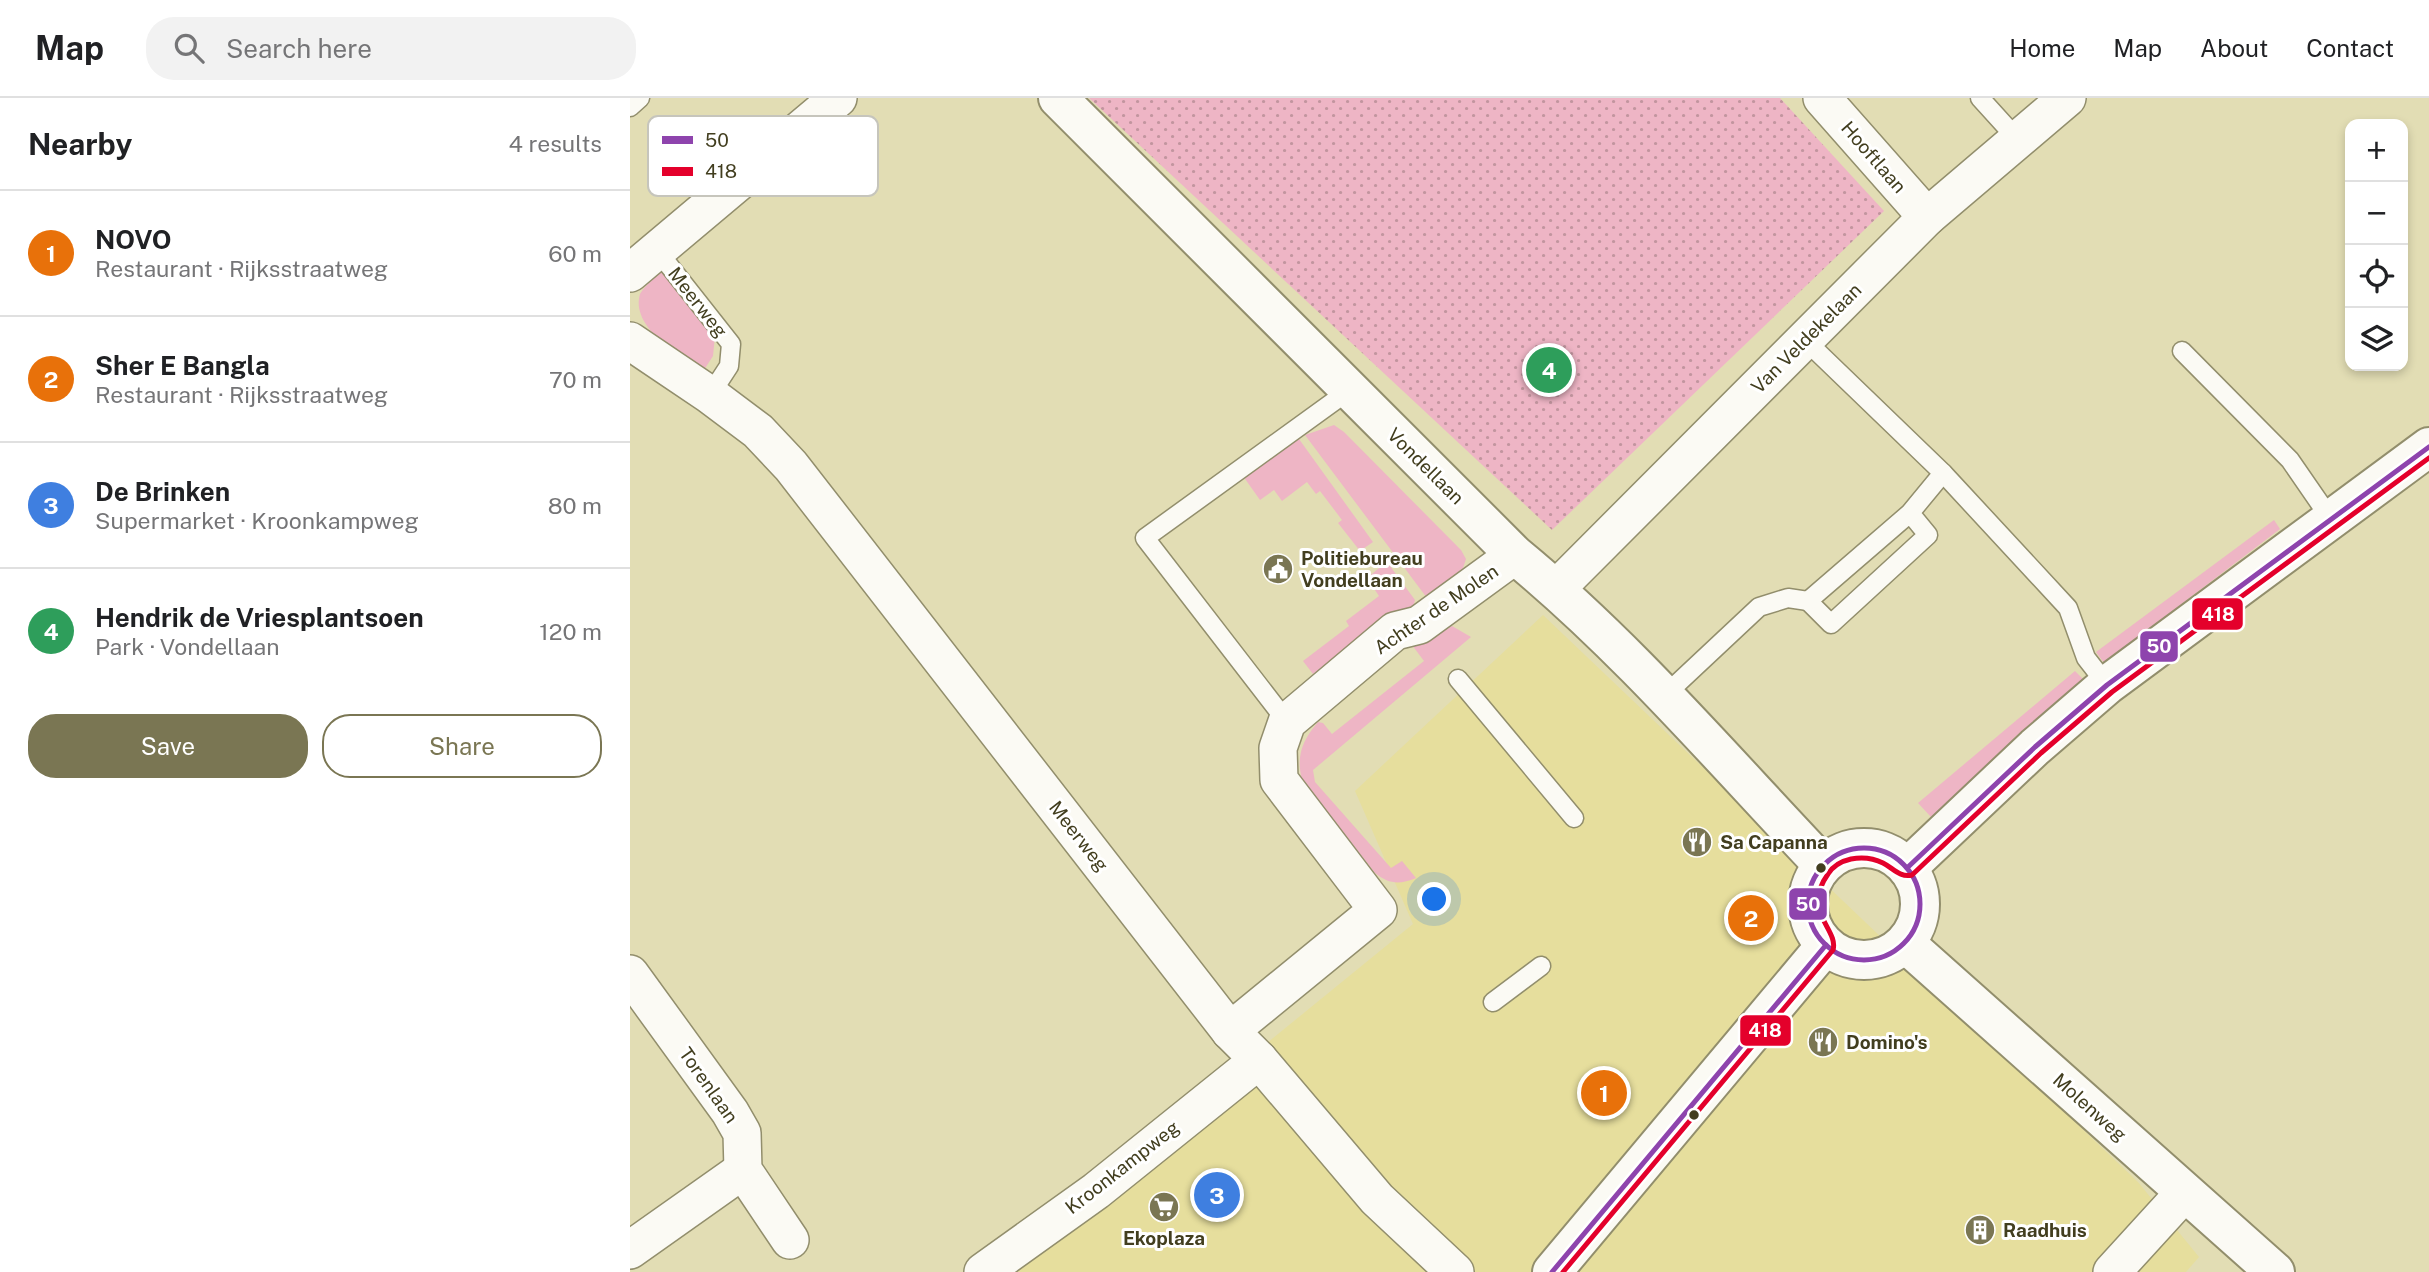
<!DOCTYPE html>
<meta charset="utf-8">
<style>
:root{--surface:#fff;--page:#f2f2f2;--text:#202124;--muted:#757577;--line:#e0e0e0;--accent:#7a7653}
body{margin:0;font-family:"Public Sans",sans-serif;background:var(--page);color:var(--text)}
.controls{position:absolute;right:21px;top:21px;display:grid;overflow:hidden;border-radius:14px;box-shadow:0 4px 10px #0003}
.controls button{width:63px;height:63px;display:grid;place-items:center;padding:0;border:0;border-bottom:2px solid var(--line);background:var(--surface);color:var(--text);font:35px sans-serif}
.you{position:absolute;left:805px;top:802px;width:24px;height:24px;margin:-18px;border:5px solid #fff;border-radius:50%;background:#1a73e8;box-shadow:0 0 0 10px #1a73e833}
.badge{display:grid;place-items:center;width:46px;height:46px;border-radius:50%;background:var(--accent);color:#fff;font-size:23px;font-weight:700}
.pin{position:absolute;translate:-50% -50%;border:4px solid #fff;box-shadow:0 2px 7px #0006}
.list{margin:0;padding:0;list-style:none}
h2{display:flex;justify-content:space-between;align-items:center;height:91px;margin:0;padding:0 28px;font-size:30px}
h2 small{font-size:23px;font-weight:400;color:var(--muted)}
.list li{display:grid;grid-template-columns:46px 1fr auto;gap:21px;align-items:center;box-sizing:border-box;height:126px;padding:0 28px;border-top:2px solid var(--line)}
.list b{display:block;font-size:26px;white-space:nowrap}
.list p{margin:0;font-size:23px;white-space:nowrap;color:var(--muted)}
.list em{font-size:23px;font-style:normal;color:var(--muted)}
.actions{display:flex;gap:14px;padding:21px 28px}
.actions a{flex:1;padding:16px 0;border:2px solid var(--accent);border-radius:28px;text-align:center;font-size:24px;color:var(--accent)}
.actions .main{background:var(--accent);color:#fff}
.icon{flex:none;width:38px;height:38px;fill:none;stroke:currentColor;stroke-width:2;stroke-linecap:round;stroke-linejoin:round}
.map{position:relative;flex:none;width:1799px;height:1174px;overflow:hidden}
header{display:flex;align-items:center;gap:42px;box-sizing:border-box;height:98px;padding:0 35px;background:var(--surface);border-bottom:2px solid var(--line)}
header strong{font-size:33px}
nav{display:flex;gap:38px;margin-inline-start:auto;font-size:24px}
.search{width:490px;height:63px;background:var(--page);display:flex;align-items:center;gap:18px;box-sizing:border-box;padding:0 24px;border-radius:28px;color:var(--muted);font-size:26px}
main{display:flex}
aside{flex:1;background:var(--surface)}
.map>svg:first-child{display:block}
.built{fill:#e6de9d}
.grass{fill:#eeb5c5}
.park{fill:url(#park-dots)}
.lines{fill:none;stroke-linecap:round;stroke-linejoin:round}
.lane-casing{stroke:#928e6c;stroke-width:21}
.street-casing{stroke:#928e6c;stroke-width:40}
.secondary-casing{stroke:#928e6c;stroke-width:42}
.lane{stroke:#fbfaf4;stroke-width:18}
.street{stroke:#fbfaf4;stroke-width:37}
.secondary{stroke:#fbfaf4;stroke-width:38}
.bus-1-casing{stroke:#fff;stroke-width:10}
.bus-2-casing{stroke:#fff;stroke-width:10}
.bus-1{stroke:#8e44ad;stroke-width:5}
.bus-2{stroke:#e4002b;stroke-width:5}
.bus-dot{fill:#423e1f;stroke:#fff;stroke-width:2.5}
.labels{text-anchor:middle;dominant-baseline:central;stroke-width:6;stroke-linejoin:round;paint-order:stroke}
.street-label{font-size:19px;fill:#423e1f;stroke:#fff}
.poi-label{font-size:19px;font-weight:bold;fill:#423e1f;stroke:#fff;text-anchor:start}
.key{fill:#fff;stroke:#c6c5bc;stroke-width:2}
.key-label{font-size:19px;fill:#423e1f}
.line-badge{stroke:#fff;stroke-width:2.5}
.badge-label{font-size:19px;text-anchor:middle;font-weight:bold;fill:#fff}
</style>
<header>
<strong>Map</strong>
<div class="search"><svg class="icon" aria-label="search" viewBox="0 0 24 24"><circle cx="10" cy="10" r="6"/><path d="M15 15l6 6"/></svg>Search here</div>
<nav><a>Home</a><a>Map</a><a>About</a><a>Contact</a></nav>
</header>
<main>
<aside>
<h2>Nearby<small>4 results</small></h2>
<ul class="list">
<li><span class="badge" style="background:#e8710a">1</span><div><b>NOVO</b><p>Restaurant · Rijksstraatweg</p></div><em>60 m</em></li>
<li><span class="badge" style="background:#e8710a">2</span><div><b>Sher E Bangla</b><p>Restaurant · Rijksstraatweg</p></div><em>70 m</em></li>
<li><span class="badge" style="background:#3f7fe0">3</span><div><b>De Brinken</b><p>Supermarket · Kroonkampweg</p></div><em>80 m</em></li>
<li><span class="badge" style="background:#2e9e5b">4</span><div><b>Hendrik de Vriesplantsoen</b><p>Park · Vondellaan</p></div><em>120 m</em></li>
</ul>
<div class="actions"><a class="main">Save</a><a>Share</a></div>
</aside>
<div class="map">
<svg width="1799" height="1174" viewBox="0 0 1799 1174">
<defs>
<pattern id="park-dots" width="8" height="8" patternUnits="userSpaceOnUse" patternTransform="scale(1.75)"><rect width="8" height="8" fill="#eeb5c5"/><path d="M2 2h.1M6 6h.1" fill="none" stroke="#c2959f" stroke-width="1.8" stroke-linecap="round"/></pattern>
</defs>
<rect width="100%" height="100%" fill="#e2ddb4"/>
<path class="built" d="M 913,517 L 1508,1084 L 1569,1159 L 1556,1174 L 356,1174 L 783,826 L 725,693 Z"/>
<g class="grass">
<path d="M 33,172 L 85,238 L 83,258 L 72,275 C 50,258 0,229 10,196 C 15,187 26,179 33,172 Z"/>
<path d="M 704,327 L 714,334 L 831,452 L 836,461 L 833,470 L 797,500 L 675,337 Z"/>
<path d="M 669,341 L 743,444 L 730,453 L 708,425 L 712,422 L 690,393 L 686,396 L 677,384 L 652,403 L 644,392 L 630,402 L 613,378 Z"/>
<path d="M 1644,422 L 1650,431 L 1474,565 L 1466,554 Z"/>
<path d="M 754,466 L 760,468 L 785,502 L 783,509 L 760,517 L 683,576 L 673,563 L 719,528 L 716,523 L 749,498 L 737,480 Z"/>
<path d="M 822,528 L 841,539 L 683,672 L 685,684 L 761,770 L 772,763 L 786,780 C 769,787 759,786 745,775 L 672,682 C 666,658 672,643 688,624 L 693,625 L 702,636 L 794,563 L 782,547 L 799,541 Z"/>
<path d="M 1445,573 L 1454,582 L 1385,639 L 1368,660 L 1301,719 L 1288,705 Z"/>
</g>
<path class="park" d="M 459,0 L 1150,0 L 1254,113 L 922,432 Z"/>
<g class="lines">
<g class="lane-casing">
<g id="lane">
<path d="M 1350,0 L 1389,43"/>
<path d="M 0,9 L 10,0"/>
<path d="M 26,151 L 101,246 L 99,268 L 80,297"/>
<path d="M 1174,241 L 1313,375 L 1438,510 L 1456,560 L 1477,587"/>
<path d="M 1552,253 L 1660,362 L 1700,420"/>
<path d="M 1280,415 L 1178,503 L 1201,526 L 1298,437 L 1280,415 L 1313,375"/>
<path d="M 828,581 L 944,720"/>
<path d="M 1034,598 L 1129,509 L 1158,500 L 1178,503"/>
<path d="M 657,624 L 515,440 L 721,291"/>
<path d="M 863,904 L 911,868"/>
</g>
</g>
<g class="street-casing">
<g id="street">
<path d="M 1192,0 L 1297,119"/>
<path d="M 0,175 L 208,0"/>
<path d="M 0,243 L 80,297 L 128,333 L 161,368 L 600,933 L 629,962 L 747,1101 L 825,1174"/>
<path d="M 926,491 L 1297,119 L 1437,0"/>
<path d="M 0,876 L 100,1014 L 112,1035 L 113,1072 L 160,1142"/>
<path d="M 600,933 L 748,812 L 649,682 L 648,650 L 657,624 L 765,533 L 789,527 L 885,457"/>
<path d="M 0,1152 L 113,1072"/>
<path d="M 353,1174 L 466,1093 L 629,962"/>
<path d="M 1482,1174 L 1555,1094"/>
</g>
</g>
<g class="secondary-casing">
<g id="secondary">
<path d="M 428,0 L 885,457 C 997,549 1093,662 1193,767"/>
<circle cx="1234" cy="806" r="56"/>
<path d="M 1277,770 L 1405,649 L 1477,587 L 1799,349"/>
<path d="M 1275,845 L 1645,1174"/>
<path d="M 922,1174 L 1196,847"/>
</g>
</g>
<use href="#lane" class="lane"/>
<use href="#street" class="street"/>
<use href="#secondary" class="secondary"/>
<g class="bus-1-casing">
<g id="bus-1">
<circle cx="1234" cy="806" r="56"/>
<path d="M 1277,770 L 1405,649 L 1477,587 L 1799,349"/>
<path d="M 922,1174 L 1196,847"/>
</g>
</g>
<g class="bus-2-casing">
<path id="bus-2" d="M 933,1174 L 1203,852 C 1209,831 1171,814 1198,776 C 1203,768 1212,763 1221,761 C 1232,759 1243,760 1253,765 C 1263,770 1270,780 1282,777 L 1411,655 L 1482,594 L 1799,360"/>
</g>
<use href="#bus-1" class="bus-1"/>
<use href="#bus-2" class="bus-2"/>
</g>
<defs>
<g id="civic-disc" transform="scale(1.575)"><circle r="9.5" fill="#7a7653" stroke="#fff"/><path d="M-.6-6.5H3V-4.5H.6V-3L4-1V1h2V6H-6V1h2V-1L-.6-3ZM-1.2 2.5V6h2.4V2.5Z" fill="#fff"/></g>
<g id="restaurant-disc" transform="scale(1.575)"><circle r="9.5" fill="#7a7653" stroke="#fff"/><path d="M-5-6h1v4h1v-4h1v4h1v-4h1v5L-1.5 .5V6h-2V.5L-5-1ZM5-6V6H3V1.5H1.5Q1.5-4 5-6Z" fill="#fff"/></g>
<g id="supermarket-disc" transform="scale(1.575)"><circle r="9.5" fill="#7a7653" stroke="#fff"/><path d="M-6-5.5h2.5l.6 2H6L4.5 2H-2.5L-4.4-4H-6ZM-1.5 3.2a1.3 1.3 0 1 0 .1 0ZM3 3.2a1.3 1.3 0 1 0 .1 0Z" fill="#fff"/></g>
<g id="building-disc" transform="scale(1.575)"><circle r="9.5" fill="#7a7653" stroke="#fff"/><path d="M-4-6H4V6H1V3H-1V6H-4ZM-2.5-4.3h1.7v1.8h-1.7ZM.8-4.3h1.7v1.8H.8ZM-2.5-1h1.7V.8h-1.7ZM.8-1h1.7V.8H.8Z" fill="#fff"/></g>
</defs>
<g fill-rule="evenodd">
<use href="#civic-disc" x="648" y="471"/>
<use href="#restaurant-disc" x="1067" y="744"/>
<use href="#restaurant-disc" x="1193" y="944"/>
<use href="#supermarket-disc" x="534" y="1109"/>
<use href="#building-disc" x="1350" y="1132"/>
</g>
<g class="bus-dot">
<circle cx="1191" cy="770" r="6"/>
<circle cx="1064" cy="1017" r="6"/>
</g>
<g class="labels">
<g class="street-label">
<text transform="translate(1244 59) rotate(49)">Hooftlaan</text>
<text transform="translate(68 204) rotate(52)">Meerweg</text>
<text transform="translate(1176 240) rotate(-45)">Van Veldekelaan</text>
<text transform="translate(796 368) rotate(45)">Vondellaan</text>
<text transform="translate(806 511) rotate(-34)">Achter de Molen</text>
<text transform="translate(449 738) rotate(52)">Meerweg</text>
<text transform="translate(79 987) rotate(55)">Torenlaan</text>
<text transform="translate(1460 1009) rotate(42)">Molenweg</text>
<text transform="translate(492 1069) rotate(-38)">Kroonkampweg</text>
</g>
<g class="poi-label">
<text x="671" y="460">Politiebureau<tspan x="671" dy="22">Vondellaan</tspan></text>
<text x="1090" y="744">Sa Capanna</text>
<text x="1216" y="944">Domino's</text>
<text x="1373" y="1132">Raadhuis</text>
<text x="534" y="1140" text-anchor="middle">Ekoplaza</text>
</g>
</g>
<rect x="18" y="18" width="230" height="80" rx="10" class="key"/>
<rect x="32" y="38" width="31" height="8" fill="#8e44ad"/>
<rect x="32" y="69" width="31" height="9" fill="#e4002b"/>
<g class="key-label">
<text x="75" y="49">50</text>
<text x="75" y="80">418</text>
</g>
<g class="line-badge">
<rect x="1561" y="499" width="53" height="34" rx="7" fill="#e4002b"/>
<rect x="1509" y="532" width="40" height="33" rx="7" fill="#8e44ad"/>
<rect x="1158" y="789" width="40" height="34" rx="7" fill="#8e44ad"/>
<rect x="1109" y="916" width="53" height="33" rx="7" fill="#e4002b"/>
</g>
<g class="badge-label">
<text x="1588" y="523">418</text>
<text x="1529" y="555">50</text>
<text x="1178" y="813">50</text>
<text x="1135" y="939">418</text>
</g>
</svg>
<div class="controls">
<button>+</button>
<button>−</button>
<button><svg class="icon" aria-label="locate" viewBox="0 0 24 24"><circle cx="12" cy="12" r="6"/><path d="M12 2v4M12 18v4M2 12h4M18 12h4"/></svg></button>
<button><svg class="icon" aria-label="layers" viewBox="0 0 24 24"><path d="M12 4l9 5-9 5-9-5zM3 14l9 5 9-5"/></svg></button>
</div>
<div class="you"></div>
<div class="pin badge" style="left:974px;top:995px;background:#e8710a">1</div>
<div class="pin badge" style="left:1121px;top:820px;background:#e8710a">2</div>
<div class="pin badge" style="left:587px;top:1097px;background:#3f7fe0">3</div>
<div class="pin badge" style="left:919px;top:272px;background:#2e9e5b">4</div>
</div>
</main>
